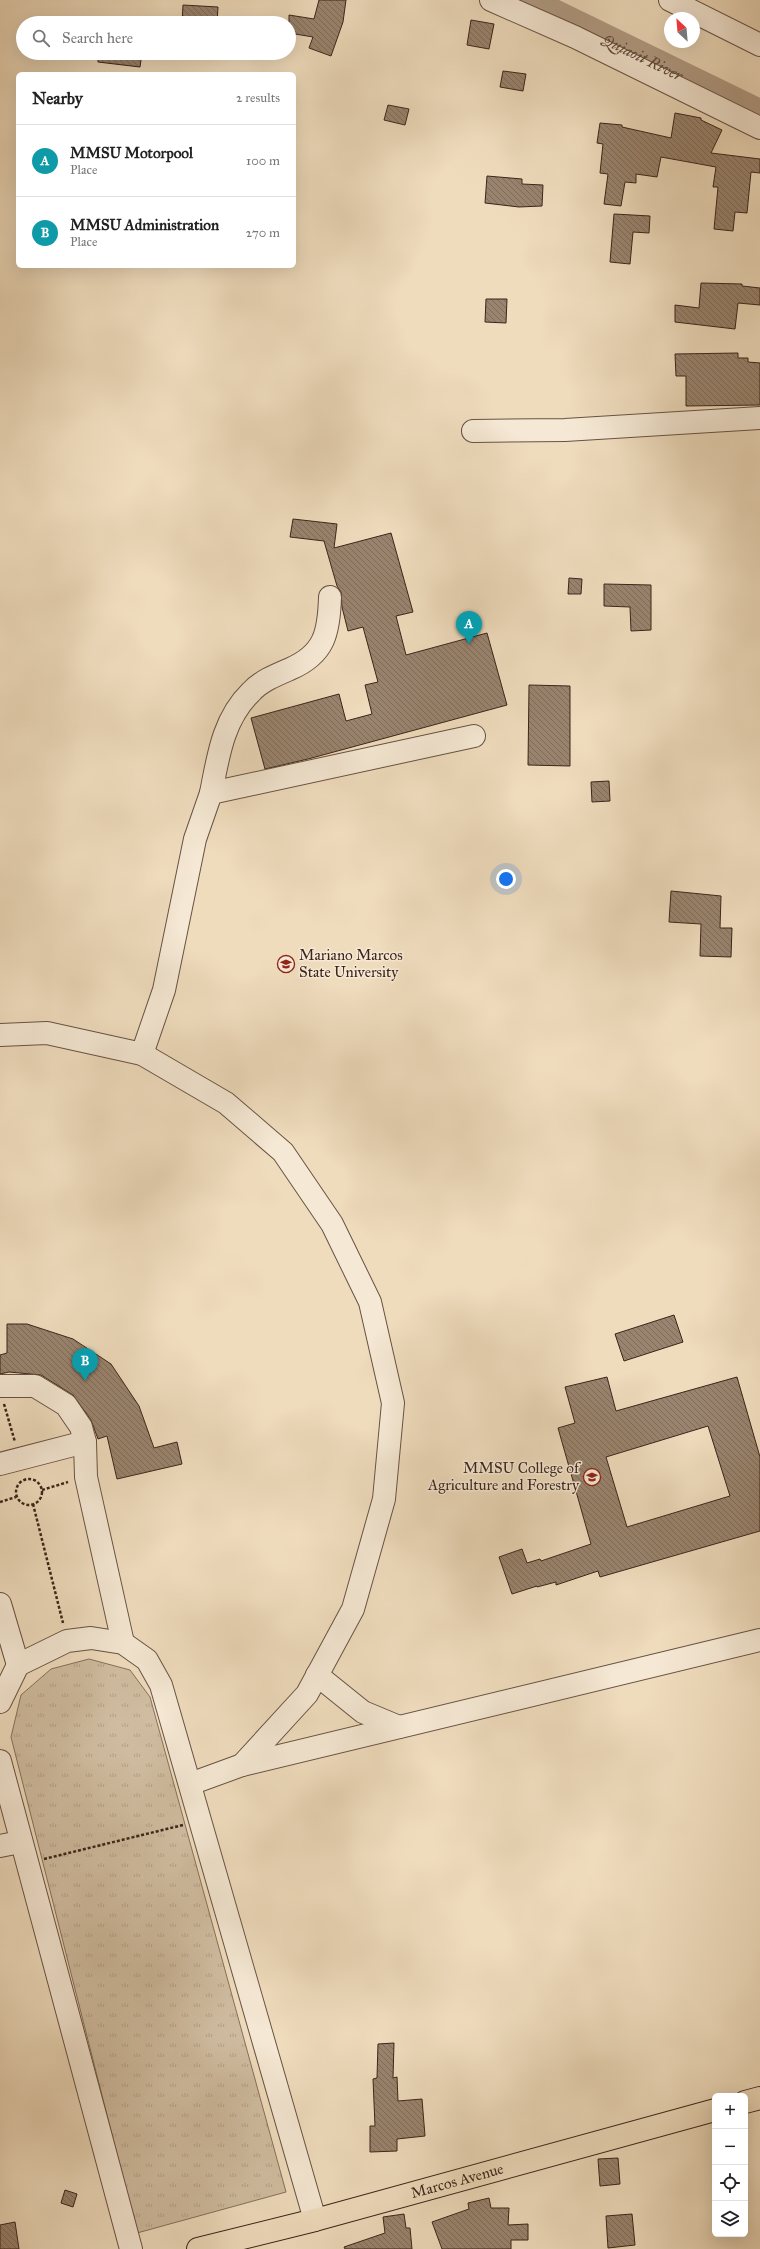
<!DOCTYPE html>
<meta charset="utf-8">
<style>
:root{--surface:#fff;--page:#f6f6f6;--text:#222;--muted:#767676;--line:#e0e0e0;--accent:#ea580c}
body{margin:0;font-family:"IM FELL Great Primer",serif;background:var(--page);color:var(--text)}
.controls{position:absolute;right:12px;bottom:12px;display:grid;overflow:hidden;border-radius:6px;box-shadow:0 4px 16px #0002}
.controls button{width:36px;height:36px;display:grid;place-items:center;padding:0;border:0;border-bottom:1px solid var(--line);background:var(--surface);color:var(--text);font:20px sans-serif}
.compass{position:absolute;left:664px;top:12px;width:36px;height:36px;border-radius:50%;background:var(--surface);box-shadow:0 4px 16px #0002;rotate:334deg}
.you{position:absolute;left:506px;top:879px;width:14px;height:14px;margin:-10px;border:3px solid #fff;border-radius:50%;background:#1a73e8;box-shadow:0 0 0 6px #1a73e833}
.badge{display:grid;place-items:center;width:26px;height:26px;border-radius:50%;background:var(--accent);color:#fff;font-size:13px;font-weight:700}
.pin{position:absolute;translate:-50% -33px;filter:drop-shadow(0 1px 2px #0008)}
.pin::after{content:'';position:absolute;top:21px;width:14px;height:12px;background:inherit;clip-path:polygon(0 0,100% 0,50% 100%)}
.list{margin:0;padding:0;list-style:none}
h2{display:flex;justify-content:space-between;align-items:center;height:52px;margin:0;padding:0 16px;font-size:17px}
h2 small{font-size:13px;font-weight:400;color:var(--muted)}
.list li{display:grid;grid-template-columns:26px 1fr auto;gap:12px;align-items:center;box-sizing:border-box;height:72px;padding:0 16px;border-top:1px solid var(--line)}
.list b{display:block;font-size:15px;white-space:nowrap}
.list p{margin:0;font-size:13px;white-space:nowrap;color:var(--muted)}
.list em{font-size:13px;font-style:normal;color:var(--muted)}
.icon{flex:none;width:22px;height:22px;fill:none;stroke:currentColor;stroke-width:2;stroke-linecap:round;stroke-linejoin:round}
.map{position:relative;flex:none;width:760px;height:2249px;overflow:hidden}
.search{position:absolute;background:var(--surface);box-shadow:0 4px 16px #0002;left:16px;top:16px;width:280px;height:44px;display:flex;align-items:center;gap:10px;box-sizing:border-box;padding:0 14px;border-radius:22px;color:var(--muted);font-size:15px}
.panel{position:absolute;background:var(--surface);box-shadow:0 4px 16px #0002;left:16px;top:72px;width:280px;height:196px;border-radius:6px}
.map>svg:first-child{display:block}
.grass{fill:url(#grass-tufts);stroke:#86705e}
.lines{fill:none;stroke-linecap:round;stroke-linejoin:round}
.river{stroke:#b29d86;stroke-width:29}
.building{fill:url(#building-back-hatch);stroke:#3b241b;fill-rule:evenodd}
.minor-casing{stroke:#685244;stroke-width:24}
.major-casing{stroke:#3b241b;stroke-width:24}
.path{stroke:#3b241b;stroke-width:2.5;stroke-dasharray:3 2;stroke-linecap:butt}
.minor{stroke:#f5e8d4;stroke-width:22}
.major{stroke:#efdcbd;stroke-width:22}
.labels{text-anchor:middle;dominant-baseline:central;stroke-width:3;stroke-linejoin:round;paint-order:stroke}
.poi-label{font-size:15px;fill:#3b241b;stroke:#f5e8d4;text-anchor:start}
.street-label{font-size:15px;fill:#3b241b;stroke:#f5e8d4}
.water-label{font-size:16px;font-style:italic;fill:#5f483b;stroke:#f5e8d4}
</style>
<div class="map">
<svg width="760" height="2249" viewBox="0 0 760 2249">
<defs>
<pattern id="grass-tufts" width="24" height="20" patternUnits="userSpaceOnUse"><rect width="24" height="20" fill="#d0bda1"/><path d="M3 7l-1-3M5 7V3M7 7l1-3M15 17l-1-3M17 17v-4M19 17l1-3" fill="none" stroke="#b4a28a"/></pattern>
<pattern id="building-back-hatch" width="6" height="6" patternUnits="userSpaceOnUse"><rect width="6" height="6" fill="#99846f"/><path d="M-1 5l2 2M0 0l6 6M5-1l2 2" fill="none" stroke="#7e6c5a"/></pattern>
</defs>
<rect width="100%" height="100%" fill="#efdcbd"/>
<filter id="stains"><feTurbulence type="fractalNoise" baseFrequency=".005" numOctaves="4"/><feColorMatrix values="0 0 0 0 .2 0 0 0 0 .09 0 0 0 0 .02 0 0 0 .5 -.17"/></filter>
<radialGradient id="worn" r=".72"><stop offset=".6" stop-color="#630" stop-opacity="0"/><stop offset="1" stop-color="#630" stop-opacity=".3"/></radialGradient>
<path class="grass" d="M 89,1659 L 130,1670 L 150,1697 L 286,2192 L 137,2233 L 11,1737 L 21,1695 L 51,1669 Z"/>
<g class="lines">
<path class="river" id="s1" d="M 526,0 L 760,114"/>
</g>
<g class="building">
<path d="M 319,0 L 346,0 L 343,22 L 331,56 L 309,48 L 313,37 L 289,33 L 289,15 L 314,19 Z"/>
<path d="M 183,5 L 218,7 L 217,23 L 182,23 Z"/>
<path d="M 471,20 L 494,24 L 489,49 L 467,45 Z"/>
<path d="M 98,53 L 142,53 L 140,67 L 98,62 Z"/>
<path d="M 503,71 L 526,74 L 523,91 L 500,87 Z"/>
<path d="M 388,105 L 409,109 L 405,125 L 384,120 Z"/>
<path d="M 675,113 L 701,118 L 701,120 L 722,130 L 711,153 L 760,159 L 760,173 L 751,172 L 747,213 L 735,212 L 733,231 L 714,229 L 718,187 L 713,187 L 716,167 L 661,157 L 657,177 L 636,174 L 636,183 L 625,182 L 621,206 L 604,204 L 608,174 L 600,173 L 603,144 L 597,143 L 600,123 L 622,125 L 622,127 L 671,138 Z"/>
<path d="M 487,176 L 522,179 L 522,184 L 543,185 L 542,206 L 519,207 L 485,203 Z"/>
<path d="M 614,214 L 650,216 L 649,233 L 633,232 L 630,264 L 610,262 Z"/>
<path d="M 701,283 L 742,284 L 742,286 L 760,288 L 760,305 L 738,303 L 735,329 L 675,322 L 675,305 L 699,308 Z"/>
<path d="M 486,299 L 507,299 L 506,323 L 485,322 Z"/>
<path d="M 738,353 L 738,358 L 748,358 L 748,362 L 760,363 L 760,405 L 686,406 L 686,376 L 676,376 L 675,354 Z"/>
<path d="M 293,519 L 337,524 L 334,548 L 391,533 L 413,612 L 396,616 L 406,655 L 487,633 L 507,705 L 308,759 L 265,769 L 251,718 L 339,694 L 346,721 L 372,714 L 365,685 L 378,682 L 363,627 L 348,631 L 342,607 L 341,592 L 337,586 L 324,541 L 290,537 Z"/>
<path d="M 569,578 L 582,579 L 581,594 L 568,594 Z"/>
<path d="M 604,584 L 651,585 L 651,630 L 631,631 L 630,607 L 604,606 Z"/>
<path d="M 529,685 L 570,686 L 570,766 L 528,765 Z"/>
<path d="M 609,781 L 610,801 L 592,802 L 591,782 Z"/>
<path d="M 671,891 L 721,896 L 720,928 L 732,928 L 731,957 L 700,956 L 701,924 L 669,922 Z"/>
<path d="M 674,1315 L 683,1342 L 624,1361 L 615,1334 Z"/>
<path d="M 7,1324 L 27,1324 L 73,1339 L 111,1364 L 139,1406 L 154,1448 L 177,1442 L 182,1464 L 117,1479 L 107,1436 L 98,1439 L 91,1420 L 73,1395 L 41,1375 L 9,1372 L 0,1374 L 0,1355 L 7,1353 Z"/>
<path d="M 607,1377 L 616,1411 L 737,1377 L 760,1457 L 760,1531 L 600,1577 L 598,1571 L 556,1585 L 556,1582 L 537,1587 L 537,1586 L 512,1594 L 499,1557 L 522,1549 L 527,1563 L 540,1559 L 541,1561 L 591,1544 L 558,1428 L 575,1423 L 565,1387 ZM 708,1426 L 730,1496 L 627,1527 L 606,1457 Z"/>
<path d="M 394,2043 L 393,2078 L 397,2077 L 398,2101 L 422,2099 L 425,2136 L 397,2139 L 397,2151 L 370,2152 L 370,2126 L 375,2126 L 373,2079 L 377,2078 L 378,2044 Z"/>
<path d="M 618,2158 L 620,2184 L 600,2186 L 598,2159 Z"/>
<path d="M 65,2190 L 77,2194 L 73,2207 L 61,2203 Z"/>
<path d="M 489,2198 L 491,2208 L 509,2208 L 508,2225 L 528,2224 L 528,2240 L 511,2240 L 511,2249 L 442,2249 L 432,2222 L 469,2209 L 468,2203 Z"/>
<path d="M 404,2214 L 406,2228 L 410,2228 L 412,2249 L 345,2249 L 344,2247 L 385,2233 L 383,2217 Z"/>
<path d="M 632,2214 L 635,2245 L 608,2248 L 606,2216 Z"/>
<path d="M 15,2222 L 19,2249 L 0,2249 L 0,2225 Z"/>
</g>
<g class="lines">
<g class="minor-casing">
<g id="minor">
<path d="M 491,0 L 575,37 L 760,128"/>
<path d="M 670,0 L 760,45"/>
<path d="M 473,431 L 565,430 L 760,418"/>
<path d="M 211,793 C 218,757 223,719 251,692 C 261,681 276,675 290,669 C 325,654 329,632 330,597"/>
<path d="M 0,1035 L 47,1033 L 142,1054 L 226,1103 L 283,1152 L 332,1224 L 370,1302 L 393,1403 L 384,1499 L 353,1609 L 307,1694 L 242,1765"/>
<path d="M 142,1054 L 164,990 L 195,839 L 211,793 L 474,736"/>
<path d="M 0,1386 L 35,1386 L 66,1405 L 81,1427 L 85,1442 L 86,1477 L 123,1643"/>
<path d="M 0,1464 L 85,1442"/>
<path d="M 0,1604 L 18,1665"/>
<path d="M 317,1675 L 363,1712 L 399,1727"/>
<path d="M 0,1702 L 18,1665 L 67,1641 L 91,1638 L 123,1643 L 147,1660 L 161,1685 L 315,2220"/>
<path d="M 0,1761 L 131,2249"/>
<path d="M 190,1784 L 242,1765 L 760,1640"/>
<path d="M 0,1846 L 20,1842"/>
</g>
</g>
<g class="major-casing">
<g id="major">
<path d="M 745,2102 L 760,2098"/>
<path id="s2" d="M 198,2249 L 315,2220 L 715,2110"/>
</g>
</g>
<g class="path">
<path d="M 4,1404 L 15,1442"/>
<circle cx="29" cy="1492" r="13"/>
<path d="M 42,1490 L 68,1482"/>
<path d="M 0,1502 L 16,1497"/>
<path d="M 33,1504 L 63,1623"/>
<path d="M 44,1859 L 183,1825"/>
</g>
<use href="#minor" class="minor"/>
<use href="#major" class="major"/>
</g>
<defs>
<g id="university-ring" transform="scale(0.9)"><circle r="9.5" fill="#f5e8d4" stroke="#8f2418" stroke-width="1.5"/><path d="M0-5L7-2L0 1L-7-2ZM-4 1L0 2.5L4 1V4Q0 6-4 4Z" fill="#8f2418"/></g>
</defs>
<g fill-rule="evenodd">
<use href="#university-ring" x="286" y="964"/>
<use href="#university-ring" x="592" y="1477"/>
</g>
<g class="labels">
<g class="poi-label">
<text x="299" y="955">Mariano Marcos<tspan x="299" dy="17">State University</tspan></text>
<text x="579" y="1468" text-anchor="end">MMSU College of<tspan x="579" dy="17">Agriculture and Forestry</tspan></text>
</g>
<g class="street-label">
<text stroke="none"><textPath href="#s2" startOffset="268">Marcos Avenue</textPath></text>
</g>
<g class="water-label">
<text stroke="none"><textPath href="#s1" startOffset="130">Quiaoit River</textPath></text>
</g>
</g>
<rect width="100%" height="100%" filter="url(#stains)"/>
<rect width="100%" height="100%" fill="url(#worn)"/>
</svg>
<div class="controls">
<button>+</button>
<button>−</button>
<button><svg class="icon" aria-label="locate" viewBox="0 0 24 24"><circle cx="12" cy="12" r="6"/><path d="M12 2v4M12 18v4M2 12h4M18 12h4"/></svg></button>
<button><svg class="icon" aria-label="layers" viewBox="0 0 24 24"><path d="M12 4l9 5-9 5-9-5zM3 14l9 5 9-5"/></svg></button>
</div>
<svg class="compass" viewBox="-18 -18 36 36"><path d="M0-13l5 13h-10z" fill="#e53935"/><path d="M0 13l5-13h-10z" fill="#767676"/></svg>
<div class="you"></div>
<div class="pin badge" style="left:469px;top:644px;background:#0f9aa8">A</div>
<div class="pin badge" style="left:85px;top:1381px;background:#0f9aa8">B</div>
<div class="search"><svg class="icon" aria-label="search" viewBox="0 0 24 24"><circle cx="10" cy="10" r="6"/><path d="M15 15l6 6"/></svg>Search here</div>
<section class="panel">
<h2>Nearby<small>2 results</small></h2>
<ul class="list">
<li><span class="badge" style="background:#0f9aa8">A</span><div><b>MMSU Motorpool</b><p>Place</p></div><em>100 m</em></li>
<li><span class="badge" style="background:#0f9aa8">B</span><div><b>MMSU Administration</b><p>Place</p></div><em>270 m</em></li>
</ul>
</section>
</div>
